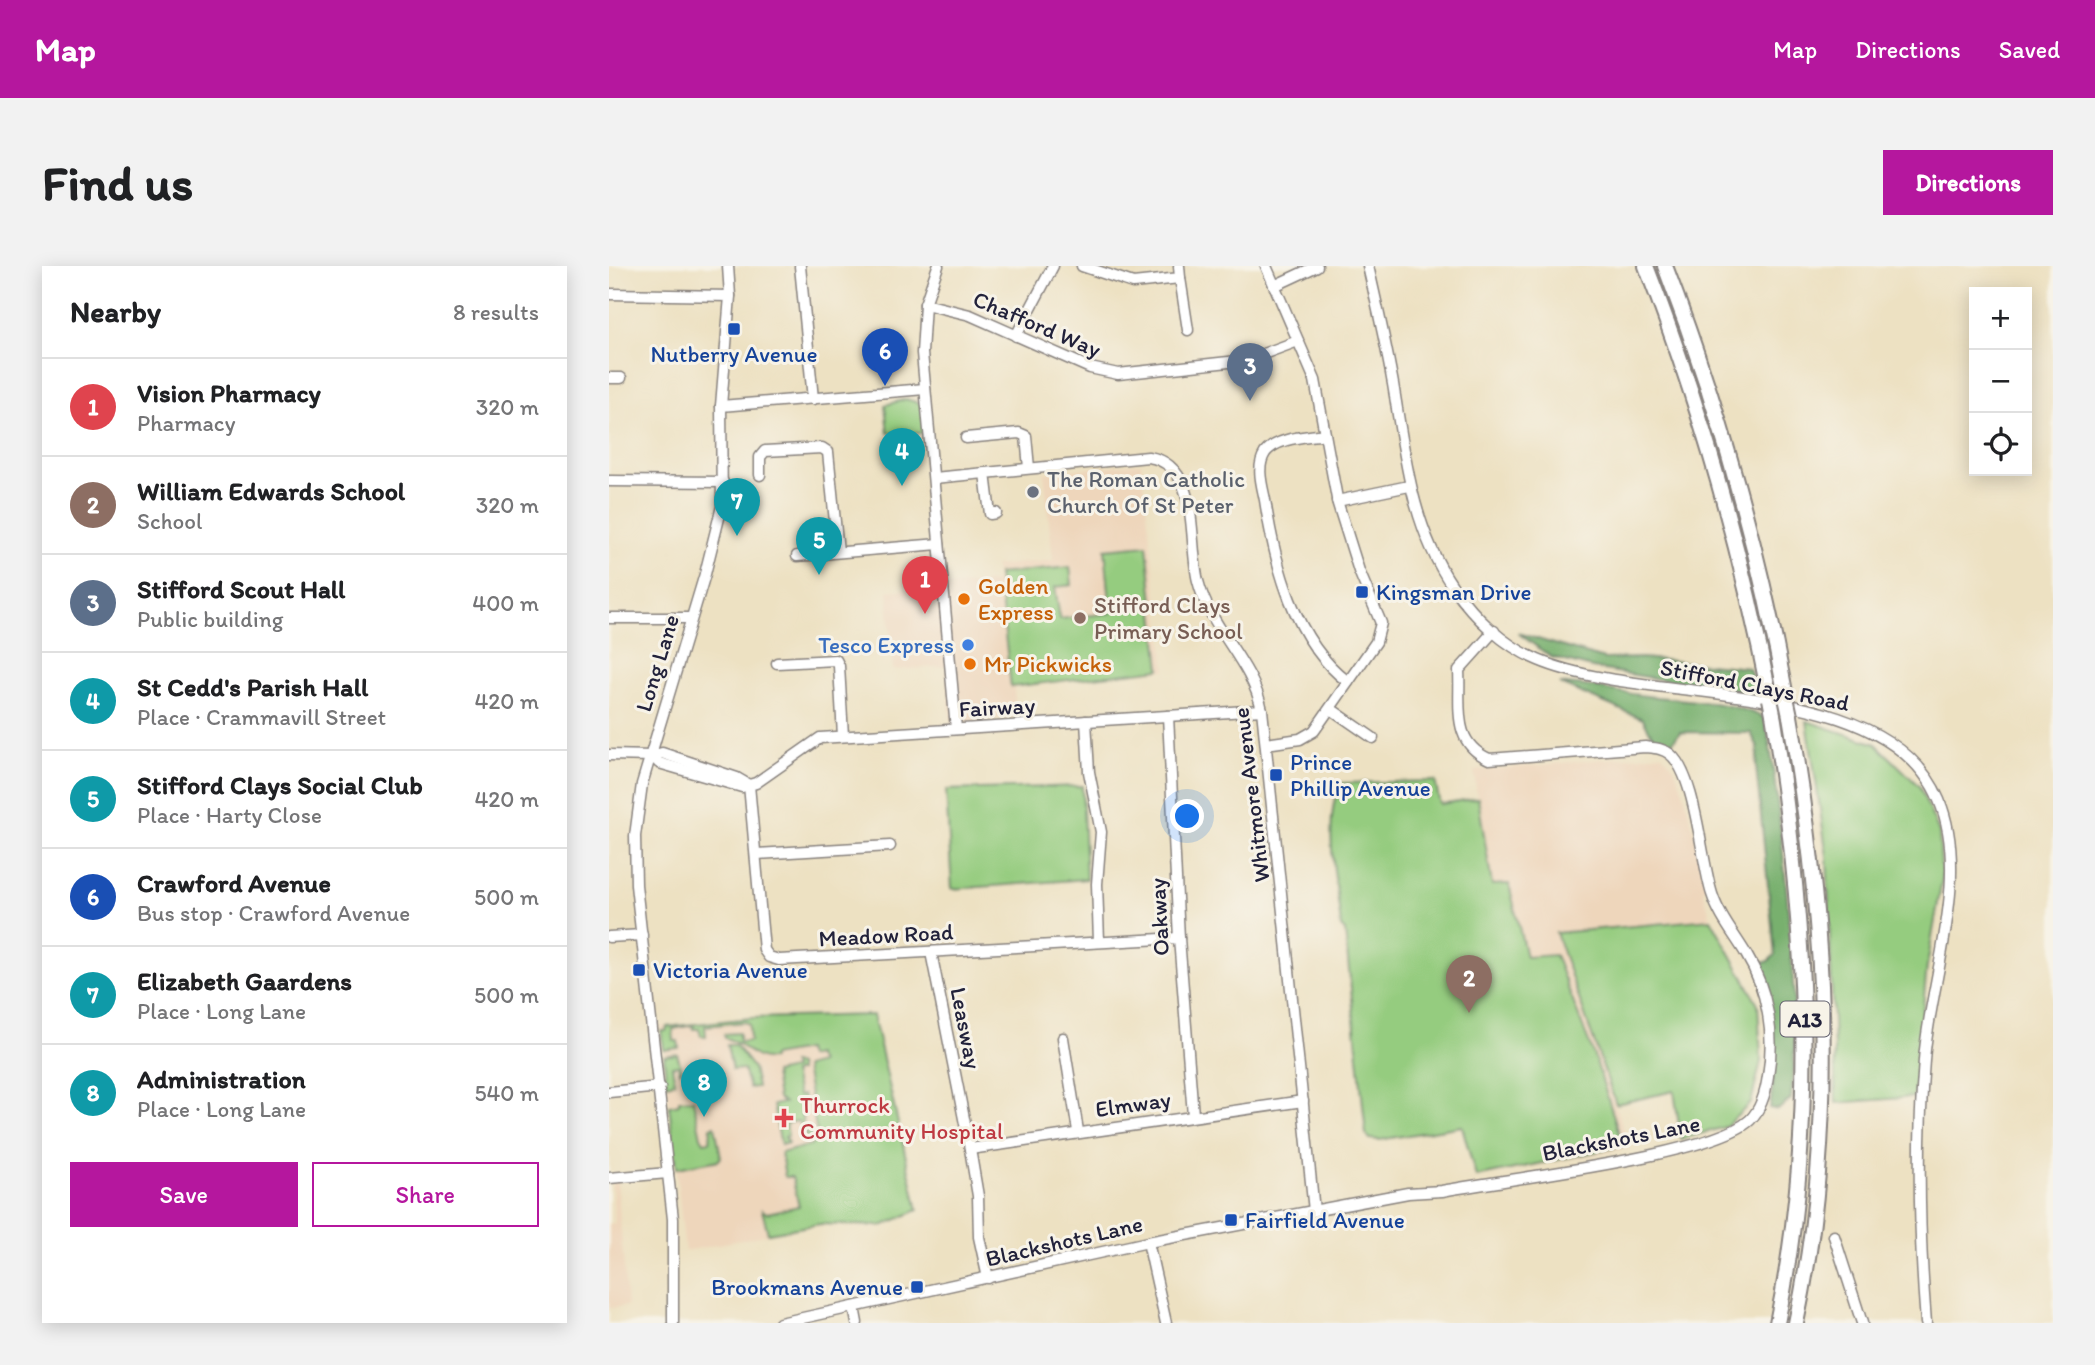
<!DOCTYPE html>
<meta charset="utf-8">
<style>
:root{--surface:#fff;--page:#f2f2f2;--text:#202124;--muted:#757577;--line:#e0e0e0;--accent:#b5179e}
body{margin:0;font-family:Itim,sans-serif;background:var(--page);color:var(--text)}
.controls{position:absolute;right:21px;top:21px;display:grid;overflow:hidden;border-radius:0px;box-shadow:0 4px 18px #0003}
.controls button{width:63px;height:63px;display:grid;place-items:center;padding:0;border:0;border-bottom:2px solid var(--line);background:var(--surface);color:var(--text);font:35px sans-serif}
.you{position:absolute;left:579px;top:551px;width:24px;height:24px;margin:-18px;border:5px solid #fff;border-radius:50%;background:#1a73e8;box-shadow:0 0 0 10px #1a73e833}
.badge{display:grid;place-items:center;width:46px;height:46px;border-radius:50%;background:var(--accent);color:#fff;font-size:23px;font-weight:700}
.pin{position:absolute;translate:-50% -58px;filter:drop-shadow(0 2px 4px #0008)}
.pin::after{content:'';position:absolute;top:37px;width:24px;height:21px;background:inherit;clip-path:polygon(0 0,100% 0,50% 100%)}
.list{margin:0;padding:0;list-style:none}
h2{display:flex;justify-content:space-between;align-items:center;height:91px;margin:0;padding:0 28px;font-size:30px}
h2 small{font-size:23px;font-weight:400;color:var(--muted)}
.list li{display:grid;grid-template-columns:46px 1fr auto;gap:21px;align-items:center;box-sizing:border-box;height:98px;padding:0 28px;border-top:2px solid var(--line)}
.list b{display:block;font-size:26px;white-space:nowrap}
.list p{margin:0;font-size:23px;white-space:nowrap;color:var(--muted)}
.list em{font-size:23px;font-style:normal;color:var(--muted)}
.actions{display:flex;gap:14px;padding:21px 28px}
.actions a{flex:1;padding:16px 0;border:2px solid var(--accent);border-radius:0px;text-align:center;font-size:24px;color:var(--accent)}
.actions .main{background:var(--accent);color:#fff}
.icon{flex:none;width:38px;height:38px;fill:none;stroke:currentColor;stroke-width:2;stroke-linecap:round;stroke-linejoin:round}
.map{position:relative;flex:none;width:1444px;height:1057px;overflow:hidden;border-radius:0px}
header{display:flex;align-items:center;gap:42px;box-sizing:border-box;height:98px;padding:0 35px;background:var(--accent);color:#fff}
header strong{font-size:33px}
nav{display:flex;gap:38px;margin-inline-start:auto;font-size:24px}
.intro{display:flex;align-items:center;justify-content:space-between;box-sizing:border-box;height:168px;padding:0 42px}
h1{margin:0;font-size:49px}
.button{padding:18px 32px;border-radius:0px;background:var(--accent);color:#fff;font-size:24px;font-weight:700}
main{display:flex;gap:42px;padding:0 42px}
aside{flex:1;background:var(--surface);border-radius:0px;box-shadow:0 4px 18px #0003}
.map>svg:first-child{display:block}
.built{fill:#eed6bb}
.green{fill:#95cc7f;stroke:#5c775d;stroke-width:2}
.forest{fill:#78b06e;stroke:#4d6954;stroke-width:2}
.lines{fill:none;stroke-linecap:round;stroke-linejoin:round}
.minor-casing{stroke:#88827e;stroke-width:13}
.highway-casing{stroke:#88827e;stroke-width:18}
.minor{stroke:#fff;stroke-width:10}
.highway{stroke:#fff;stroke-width:14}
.highway-bridge-casing{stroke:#88827e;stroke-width:18;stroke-linecap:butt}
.highway-bridge{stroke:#fff;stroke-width:14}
.transit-dot{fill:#1a4fb4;stroke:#f7f3e8;stroke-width:2.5}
.worship-dot{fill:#6b7280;stroke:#f7f3e8;stroke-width:2.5}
.food-dot{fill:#e8710a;stroke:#f7f3e8;stroke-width:2.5}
.education-dot{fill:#8d6e63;stroke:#f7f3e8;stroke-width:2.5}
.shop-dot{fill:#3f7fe0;stroke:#f7f3e8;stroke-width:2.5}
.health-dot{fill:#e0444e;stroke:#f7f3e8;stroke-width:2.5}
.labels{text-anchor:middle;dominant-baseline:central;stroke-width:6;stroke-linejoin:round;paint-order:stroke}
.shield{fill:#f7f3e8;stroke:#62616f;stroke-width:2}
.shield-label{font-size:21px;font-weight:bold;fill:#22223b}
.street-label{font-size:23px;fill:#22223b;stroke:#f7f3e8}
.transit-label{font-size:23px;fill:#164399;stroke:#f7f3e8;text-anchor:start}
.worship-label{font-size:23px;fill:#5b616d;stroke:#f7f3e8;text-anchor:start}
.food-label{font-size:23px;fill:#c56008;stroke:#f7f3e8;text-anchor:start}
.education-label{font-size:23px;fill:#785e54;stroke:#f7f3e8;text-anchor:start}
.shop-label{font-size:23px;fill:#366cbe;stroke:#f7f3e8;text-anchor:end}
.health-label{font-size:23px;fill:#be3a42;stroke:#f7f3e8;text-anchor:start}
</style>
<header>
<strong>Map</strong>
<nav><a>Map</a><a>Directions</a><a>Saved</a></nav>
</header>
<div class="intro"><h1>Find us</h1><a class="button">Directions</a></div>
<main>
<aside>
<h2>Nearby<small>8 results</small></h2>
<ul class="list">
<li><span class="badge" style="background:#e0444e">1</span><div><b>Vision Pharmacy</b><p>Pharmacy</p></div><em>320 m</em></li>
<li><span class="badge" style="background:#8d6e63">2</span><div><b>William Edwards School</b><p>School</p></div><em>320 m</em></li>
<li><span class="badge" style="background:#5c6f8a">3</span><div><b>Stifford Scout Hall</b><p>Public building</p></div><em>400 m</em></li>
<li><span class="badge" style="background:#0f9aa8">4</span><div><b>St Cedd's Parish Hall</b><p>Place · Crammavill Street</p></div><em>420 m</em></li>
<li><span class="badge" style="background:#0f9aa8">5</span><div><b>Stifford Clays Social Club</b><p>Place · Harty Close</p></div><em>420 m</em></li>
<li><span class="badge" style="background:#1a4fb4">6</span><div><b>Crawford Avenue</b><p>Bus stop · Crawford Avenue</p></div><em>500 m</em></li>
<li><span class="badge" style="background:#0f9aa8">7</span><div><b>Elizabeth Gaardens</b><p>Place · Long Lane</p></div><em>500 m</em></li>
<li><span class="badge" style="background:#0f9aa8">8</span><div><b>Administration</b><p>Place · Long Lane</p></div><em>540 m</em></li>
</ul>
<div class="actions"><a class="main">Save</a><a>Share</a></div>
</aside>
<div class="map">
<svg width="1444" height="1057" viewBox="0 0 1444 1057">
<rect width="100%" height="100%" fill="#f7f3e8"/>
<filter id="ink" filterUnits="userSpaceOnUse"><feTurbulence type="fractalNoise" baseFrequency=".0143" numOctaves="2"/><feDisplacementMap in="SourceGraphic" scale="14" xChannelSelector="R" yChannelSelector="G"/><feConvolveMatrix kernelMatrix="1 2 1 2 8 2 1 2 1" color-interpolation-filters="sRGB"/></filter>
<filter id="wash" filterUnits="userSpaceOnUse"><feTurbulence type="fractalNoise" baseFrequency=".00686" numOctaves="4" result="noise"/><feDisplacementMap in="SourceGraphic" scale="28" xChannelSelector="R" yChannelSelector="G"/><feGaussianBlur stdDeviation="1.57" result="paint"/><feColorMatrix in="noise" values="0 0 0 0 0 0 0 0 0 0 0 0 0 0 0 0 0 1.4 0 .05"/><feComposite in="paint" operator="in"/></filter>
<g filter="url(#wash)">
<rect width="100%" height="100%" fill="#ede1c2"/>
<g class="built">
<path d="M 532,197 L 557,404 L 405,420 L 407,450 L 342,457 L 337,400 L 284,404 L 279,325 L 388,316 L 386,300 L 444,294 L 435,207 Z"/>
<path d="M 1053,488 L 1065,501 L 1075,528 L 1100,621 L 1094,623 L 1102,653 L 948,668 L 1021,882 L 867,911 L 853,860 L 770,874 L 761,873 L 757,868 L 722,553 L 724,534 L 731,517 L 826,515 L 831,538 L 868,532 L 865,505 Z"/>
<path d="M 264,749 L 309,944 L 273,960 L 210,958 L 76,985 L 52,761 L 143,752 Z"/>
<path d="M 8,915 L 18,1040 L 0,1042 L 0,958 L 6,957 L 3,916 Z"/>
</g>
<g class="green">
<path d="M 297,133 L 313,138 L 315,167 L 279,167 L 276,139 Z"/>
<path d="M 538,279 L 551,403 L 402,421 L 389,308 L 461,301 L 463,319 L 446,321 L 451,353 L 502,347 L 496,283 Z"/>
<path d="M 1198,455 L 1267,478 L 1310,520 L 1330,566 L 1333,614 L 1318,700 L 1305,831 L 1227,837 L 1218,590 Z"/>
<path d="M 826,515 L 831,538 L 869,532 L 883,619 L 900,618 L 917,691 L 946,689 L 987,795 L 1014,880 L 867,911 L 853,860 L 770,874 L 761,873 L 757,868 L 736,665 L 732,661 C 728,615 713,560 731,517 Z"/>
<path d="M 473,520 L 477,613 L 343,623 L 337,524 Z"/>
<path d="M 1102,653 L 1149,738 L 1152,795 L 1142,837 L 1116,861 L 1072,873 L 1065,825 L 1007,838 L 947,667 Z"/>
<path d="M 264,749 L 309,944 L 273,960 L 211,958 L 159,967 L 153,944 L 158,947 L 190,940 L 183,911 L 176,911 L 172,887 L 202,879 L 209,873 L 196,801 L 211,797 L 207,789 L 199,791 L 197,784 L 163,790 L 163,793 C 144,796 134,776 116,772 L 115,768 L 130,767 L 130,776 L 141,775 L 140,758 L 135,756 L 96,760 L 97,770 L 92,770 L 90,763 L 85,763 L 84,759 L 64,763 L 65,775 L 69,775 L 70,782 L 55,784 L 52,765 L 57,765 L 58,761 L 143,752 Z"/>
<path d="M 118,779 L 126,779 L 144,802 L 148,821 L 140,822 L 134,803 L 123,804 Z"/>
<path d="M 68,788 L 73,803 L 71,806 L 69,799 L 63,800 L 66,816 L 57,818 L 55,790 Z"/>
<path d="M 183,797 L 189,799 L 190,805 L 184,807 L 189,830 L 194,829 L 196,835 L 191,836 L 195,867 L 202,867 L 203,871 L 199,874 L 189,855 L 177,857 L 179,870 L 176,871 L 179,877 L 172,879 L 164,839 L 175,837 L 169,833 L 165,807 L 184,803 Z"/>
<path d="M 84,833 L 92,871 L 95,876 L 101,875 L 102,861 L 106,860 L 112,891 L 110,894 L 68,902 L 60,840 L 70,838 L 70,834 Z"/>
</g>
<g class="forest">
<path d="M 909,367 L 995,393 L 1033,392 L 1140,402 L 1148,426 L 1146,429 L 1135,427 L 983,402 L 942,391 Z"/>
<path d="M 951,418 C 981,418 1008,427 1038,430 C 1078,435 1118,434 1156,452 C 1167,510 1173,572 1178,631 C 1183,698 1190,766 1182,833 L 1169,844 L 1161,842 C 1169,786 1164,751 1149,697 L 1158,696 L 1166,689 L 1147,500 L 1149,482 L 1142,467 L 1071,466 L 1063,477 L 1047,476 L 1034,453 Z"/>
</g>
</g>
<g filter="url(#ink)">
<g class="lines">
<g class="minor-casing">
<g id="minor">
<path d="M 191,0 L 204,133"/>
<path d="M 329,0 L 316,38 L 313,87 L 347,463"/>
<path d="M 473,0 L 524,17 L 571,12 L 570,0"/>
<path d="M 657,0 L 706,114 L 729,238 L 750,305 L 772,357 L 767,376 L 705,465 L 691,473 L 657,478"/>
<path d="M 759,0 C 768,39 777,79 784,118 C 796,189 802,260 844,321 C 865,351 895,380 929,394 C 1039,441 1277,406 1330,534 C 1362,610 1321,715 1315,794 C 1308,882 1310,969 1317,1057"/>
<path d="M 571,12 L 579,64"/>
<path d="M 665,20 L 708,0"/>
<path d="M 0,28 L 121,30"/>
<path d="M 316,38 L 361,49 L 481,102 L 509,108 L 638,94 L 689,75"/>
<path d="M 407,70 L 444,0"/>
<path d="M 0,112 L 12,112"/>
<path d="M 112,140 L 316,123"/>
<path d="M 716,168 C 698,171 668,171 656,187 C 647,201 653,219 656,234 C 666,299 685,375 739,416"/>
<path d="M 357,172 L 410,167 L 417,170 L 420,202"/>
<path d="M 376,207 L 381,248 L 387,247"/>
<path d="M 151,209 L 151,191 L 156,185 L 213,182 L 219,186 L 229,286"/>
<path d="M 325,212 L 539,191 C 592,198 579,276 589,315 C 601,363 643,395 653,444 L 705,945"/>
<path d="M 0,215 L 114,216"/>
<path d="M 728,235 L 800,220"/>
<path d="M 188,290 L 330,278"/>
<path d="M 0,352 L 82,352"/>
<path d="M 168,397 L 227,394 L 230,400 L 234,470"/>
<path d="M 722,443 L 764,472"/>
<path d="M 559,450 L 570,672 L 584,849"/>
<path d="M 477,455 L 480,506 L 492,566 L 488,618 L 490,675"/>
<path d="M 0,489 L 43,490 L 53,487 L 128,512 L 140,519"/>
<path d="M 43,490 L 50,497 L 133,521 L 147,517 L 211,472 L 653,444"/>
<path d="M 140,519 L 155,684 L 160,691 L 170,694 L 570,672"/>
<path d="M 148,588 L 281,580"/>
<path d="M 0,671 L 33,669"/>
<path d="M 322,686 L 361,883 L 369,930 L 370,971 L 379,1012"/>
<path d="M 454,772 L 469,865"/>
<path d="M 0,826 L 51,821"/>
<path d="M 361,883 L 694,835"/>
<path d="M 0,912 L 59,907"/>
<path d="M 1225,970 L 1253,1057"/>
<path d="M 539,976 L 557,1057"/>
<path d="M 245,1041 L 248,1057"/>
<path d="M 64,1057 L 64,953 L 27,619 L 26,570 L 33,518 L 96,308 L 113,240 L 112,140 L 121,30 L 119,0"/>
<path d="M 171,1057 L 539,976 L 799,927 L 833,925 C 895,913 1102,890 1141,854 C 1152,843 1157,825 1159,810 C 1166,769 1159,724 1137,688 C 1125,668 1110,650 1103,628 C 1092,595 1087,509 1061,488 C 1053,482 1045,482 1036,481 L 880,493 C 842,476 852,441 850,404 L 885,365"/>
</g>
</g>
<g class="highway-casing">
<g id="highway">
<path d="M 1037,0 C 1092,141 1132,285 1161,433"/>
<path d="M 1056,0 C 1110,141 1151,287 1178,436"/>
<path d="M 1164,448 C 1197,652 1210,854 1168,1057"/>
<path d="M 1181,450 C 1216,651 1230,857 1187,1057"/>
</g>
</g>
<use href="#minor" class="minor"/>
<use href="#highway" class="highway"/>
<g class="highway-bridge-casing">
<g id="highway-bridge">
<path d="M 1161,433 L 1164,448"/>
<path d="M 1178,436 L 1181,450"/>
</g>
</g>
<use href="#highway-bridge" class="highway-bridge"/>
</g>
</g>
<g class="transit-dot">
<rect x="118" y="56" width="14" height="14" rx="3.5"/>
<rect x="746" y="319" width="14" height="14" rx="3.5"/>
<rect x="660" y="502" width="14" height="14" rx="3.5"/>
<rect x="23" y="697" width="14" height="14" rx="3.5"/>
<rect x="615" y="947" width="14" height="14" rx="3.5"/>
<rect x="301" y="1014" width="14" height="14" rx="3.5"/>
</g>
<circle class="worship-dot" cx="424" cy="226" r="7"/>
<g class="food-dot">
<circle cx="355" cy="333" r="7"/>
<circle cx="361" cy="398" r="7"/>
</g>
<circle class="education-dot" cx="471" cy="352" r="7"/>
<circle class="shop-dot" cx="359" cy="379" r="7"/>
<path class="health-dot" d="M171.5 841.5h7v7h7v7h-7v7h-7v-7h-7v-7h7z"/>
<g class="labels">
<rect class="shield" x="1171.5" y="735.5" width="49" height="35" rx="5"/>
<g class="shield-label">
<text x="1196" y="753">A13</text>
</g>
<g class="street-label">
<text transform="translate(428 58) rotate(23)">Chafford Way</text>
<text transform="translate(48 397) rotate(-73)">Long Lane</text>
<text transform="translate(1146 419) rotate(11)">Stifford Clays Road</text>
<text transform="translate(388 441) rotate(-3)">Fairway</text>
<text transform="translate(642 529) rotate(-97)">Whitmore Avenue</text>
<text transform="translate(550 651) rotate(-93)">Oakway</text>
<text transform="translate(277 669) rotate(-3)">Meadow Road</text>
<text transform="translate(357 762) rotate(79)">Leasway</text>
<text transform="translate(524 838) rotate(-8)">Elmway</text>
<text transform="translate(1012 872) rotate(-11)">Blackshots Lane</text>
<text transform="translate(455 975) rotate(-13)">Blackshots Lane</text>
</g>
<g class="transit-label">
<text x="125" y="88" text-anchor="middle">Nutberry Avenue</text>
<text x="767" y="326">Kingsman Drive</text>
<text x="681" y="496">Prince<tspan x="681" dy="26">Phillip Avenue</tspan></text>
<text x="44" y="704">Victoria Avenue</text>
<text x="636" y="954">Fairfield Avenue</text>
<text x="294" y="1021" text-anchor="end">Brookmans Avenue</text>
</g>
<g class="worship-label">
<text x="438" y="213">The Roman Catholic<tspan x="438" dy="26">Church Of St Peter</tspan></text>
</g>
<g class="food-label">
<text x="369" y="320">Golden<tspan x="369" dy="26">Express</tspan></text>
<text x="375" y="398">Mr Pickwicks</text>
</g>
<g class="education-label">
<text x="485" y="339">Stifford Clays<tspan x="485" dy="26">Primary School</tspan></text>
</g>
<g class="shop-label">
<text x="345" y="379">Tesco Express</text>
</g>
<g class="health-label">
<text x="191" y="839">Thurrock<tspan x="191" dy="26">Community Hospital</tspan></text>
</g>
</g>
</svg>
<div class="controls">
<button>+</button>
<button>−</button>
<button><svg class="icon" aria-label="locate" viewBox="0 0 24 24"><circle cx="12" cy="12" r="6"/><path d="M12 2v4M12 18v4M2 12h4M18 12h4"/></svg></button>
</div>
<div class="you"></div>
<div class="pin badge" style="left:316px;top:348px;background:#e0444e">1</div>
<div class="pin badge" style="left:860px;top:747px;background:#8d6e63">2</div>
<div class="pin badge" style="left:641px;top:135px;background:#5c6f8a">3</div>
<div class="pin badge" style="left:293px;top:220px;background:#0f9aa8">4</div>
<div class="pin badge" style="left:210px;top:309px;background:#0f9aa8">5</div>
<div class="pin badge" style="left:276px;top:120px;background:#1a4fb4">6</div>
<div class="pin badge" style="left:128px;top:270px;background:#0f9aa8">7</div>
<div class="pin badge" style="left:95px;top:851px;background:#0f9aa8">8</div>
</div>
</main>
